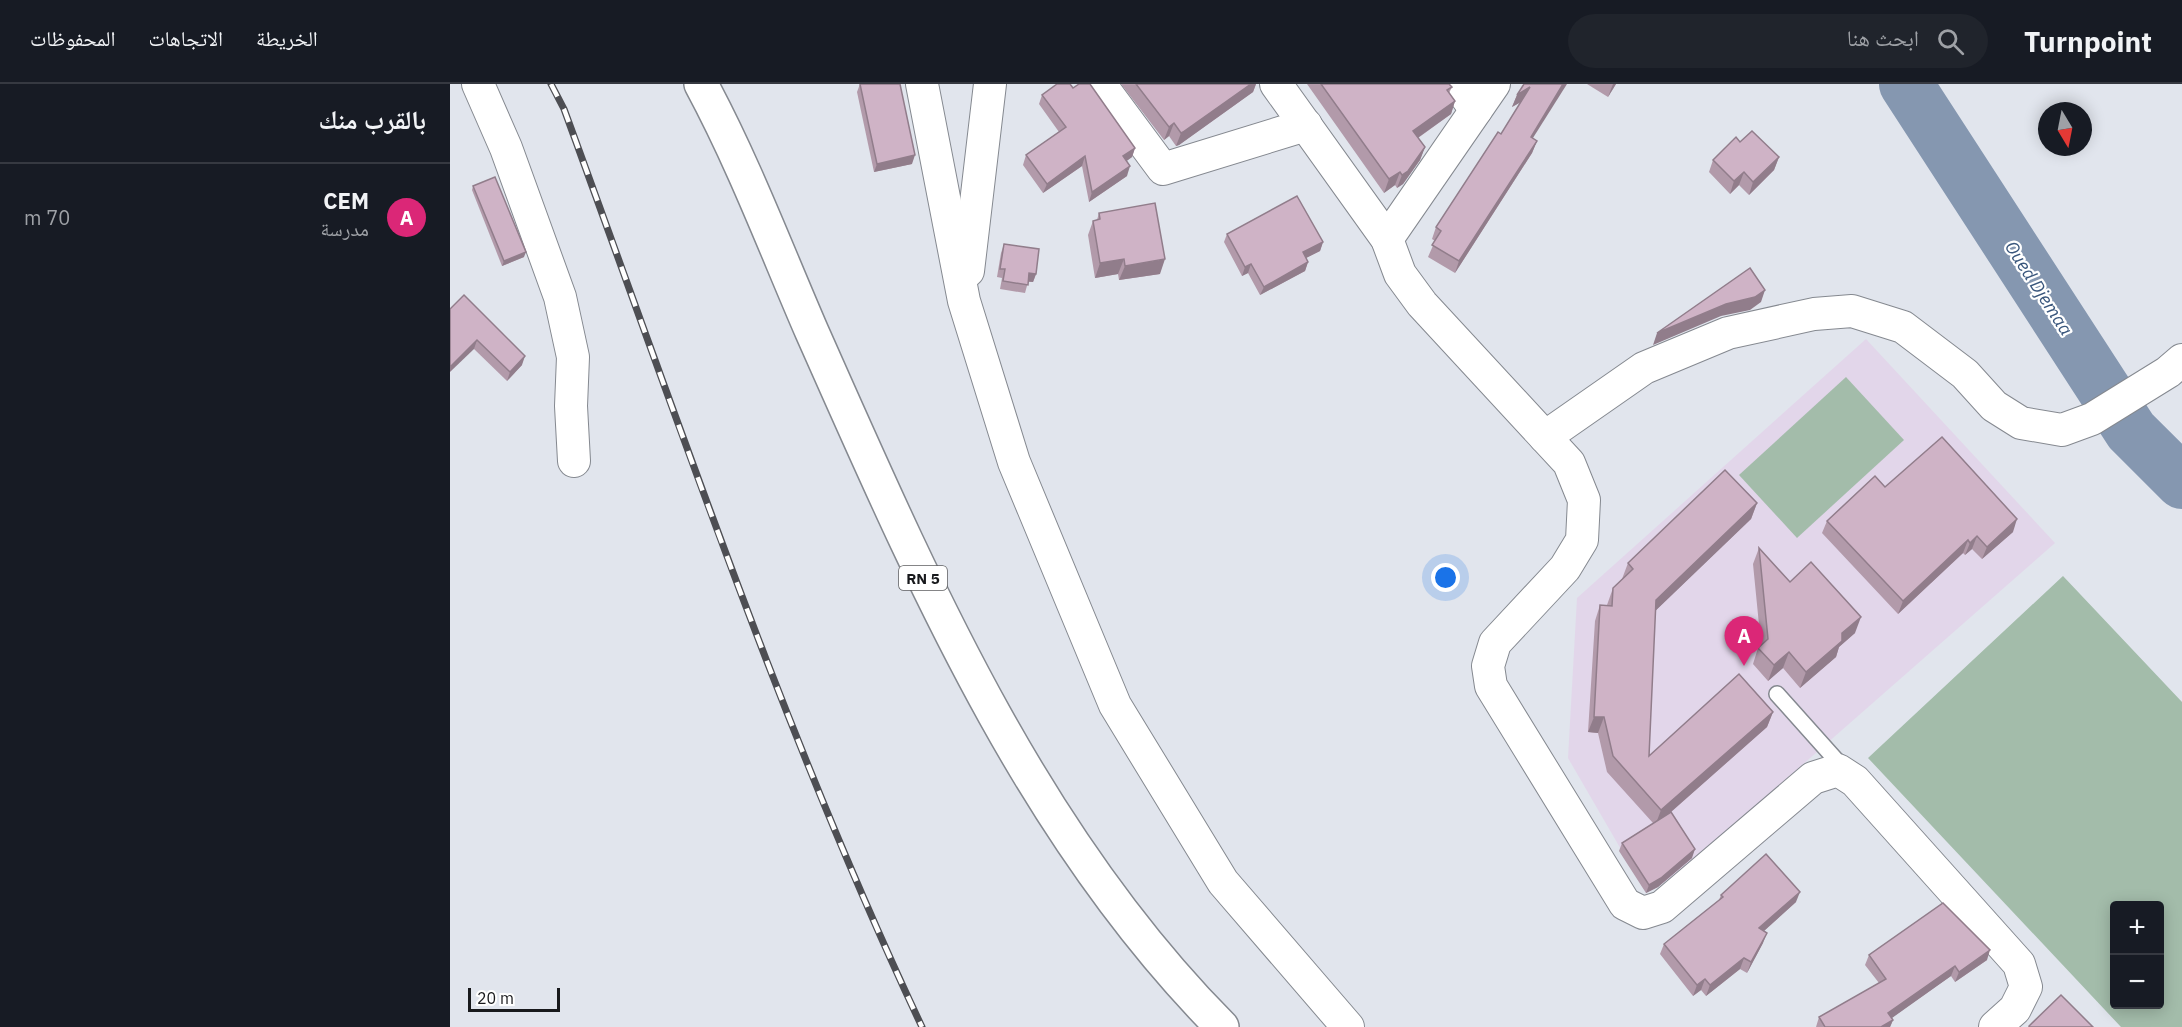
<!DOCTYPE html>
<html lang="ar">
<meta charset="utf-8">
<style>
:root{--surface:#171b24;--page:#20242c;--text:#f1f3f6;--muted:#9ea1a6;--line:#363941;--accent:#db2777}
body{margin:0;font-family:"IBM Plex Sans","Noto Naskh Arabic",sans-serif;background:var(--page);color:var(--text);direction:rtl}
.controls{position:absolute;right:18px;bottom:18px;display:grid;overflow:hidden;border-radius:6px;box-shadow:0 3px 15px #0003}
.controls button{width:54px;height:54px;display:grid;place-items:center;padding:0;border:0;border-bottom:2px solid var(--line);background:var(--surface);color:var(--text);font:30px sans-serif}
.compass{position:absolute;left:1588px;top:18px;width:54px;height:54px;border-radius:50%;background:var(--surface);box-shadow:0 3px 15px #0003;rotate:170deg}
.scale{position:absolute;left:18px;bottom:15px;width:92px;box-sizing:border-box;padding-left:6px;border:3px solid #18191c;border-top:0;font-size:16px;line-height:21px;white-space:nowrap;color:#18191c;-webkit-text-stroke:4px #fff;paint-order:stroke}
.you{position:absolute;left:996px;top:494px;width:21px;height:21px;margin:-15px;border:4px solid #fff;border-radius:50%;background:#1a73e8;box-shadow:0 0 0 9px #1a73e833}
.badge{display:grid;place-items:center;width:39px;height:39px;border-radius:50%;background:var(--accent);color:#fff;font-size:20px;font-weight:700}
.pin{position:absolute;translate:-50% -50px;filter:drop-shadow(0 2px 3px #0008)}
.pin::after{content:'';position:absolute;top:32px;width:21px;height:18px;background:inherit;clip-path:polygon(0 0,100% 0,50% 100%)}
.list{margin:0;padding:0;list-style:none}
h2{display:flex;justify-content:space-between;align-items:center;height:78px;margin:0;padding:0 24px;font-size:26px}
h2 small{font-size:20px;font-weight:400;color:var(--muted)}
.list li{display:grid;grid-template-columns:39px 1fr auto;gap:18px;align-items:center;box-sizing:border-box;height:108px;padding:0 24px;border-top:2px solid var(--line)}
.list b{display:block;font-size:22px;white-space:nowrap}
.list p{margin:0;font-size:20px;white-space:nowrap;color:var(--muted)}
.list em{font-size:20px;font-style:normal;color:var(--muted)}
.icon{flex:none;width:33px;height:33px;fill:none;stroke:currentColor;stroke-width:2;stroke-linecap:round;stroke-linejoin:round}
.map{position:relative;flex:none;width:1732px;height:943px;overflow:hidden;direction:ltr}
header{display:flex;align-items:center;gap:36px;box-sizing:border-box;height:84px;padding:0 30px;background:var(--surface);border-bottom:2px solid var(--line)}
header strong{font-size:28px}
nav{display:flex;gap:33px;margin-inline-start:auto;font-size:21px}
.search{width:420px;height:54px;background:var(--page);display:flex;align-items:center;gap:15px;box-sizing:border-box;padding:0 21px;border-radius:33px;color:var(--muted);font-size:22px}
main{display:flex}
aside{flex:1;background:var(--surface)}
.map>svg:first-child{display:block}
.education{fill:#e2d6ea}
.green{fill:#a3bcaa;fill-rule:evenodd}
.lines{fill:none;stroke-linecap:round;stroke-linejoin:round}
.river{stroke:#8597b0;stroke-width:54}
.service-casing{stroke:#858990;stroke-width:18}
.minor-casing{stroke:#858990;stroke-width:34}
.primary-casing{stroke:#858990;stroke-width:36}
.service{stroke:#fff;stroke-width:15}
.minor{stroke:#fff;stroke-width:32}
.primary{stroke:#fff;stroke-width:33}
.rail-casing{stroke:#4d4e53;stroke-width:7}
.rail{stroke:#fff;stroke-width:4.5;stroke-dasharray:14;stroke-linecap:butt}
.wall{fill:#b29aaa}
.shaded-wall{fill:#917d8b}
.building{fill:#cfb3c6;stroke:#917d8b;stroke-width:1.5}
.labels{text-anchor:middle;dominant-baseline:central;stroke-width:4.5;stroke-linejoin:round;paint-order:stroke}
.shield{fill:#fff;stroke:#5d5e60;stroke-width:1.5}
.shield-label{font-size:15px;font-weight:bold;fill:#18191c}
.water-label{font-size:18px;font-style:italic;fill:#39567c;stroke:#fff}
</style>
<header>
<strong>Turnpoint</strong>
<div class="search"><svg class="icon" aria-label="search" viewBox="0 0 24 24"><circle cx="10" cy="10" r="6"/><path d="M15 15l6 6"/></svg>ابحث هنا</div>
<nav><a>الخريطة</a><a>الاتجاهات</a><a>المحفوظات</a></nav>
</header>
<main>
<div class="map">
<svg width="1732" height="943" viewBox="0 0 1732 943">
<rect width="100%" height="100%" fill="#e1e5ed"/>
<path class="education" d="M 1416,255 L 1605,459 L 1236,783 L 1210,801 L 1194,805 L 1118,674 L 1127,514 Z"/>
<g class="green">
<path d="M 1396,293 L 1454,356 L 1347,454 L 1289,391 Z"/>
<path d="M 1613,492 L 1732,618 L 1732,943 L 1671,943 L 1418,674 ZM 1664,822 L 1710,822 L 1710,920 L 1664,920 Z"/>
</g>
<g class="lines">
<path class="river" d="M 1456,0 L 1681,347 L 1732,398"/>
<g class="service-casing">
<path id="service" d="M 1327,610 L 1395,686"/>
</g>
<g class="minor-casing">
<g id="minor">
<path d="M 28,0 L 56,64 L 110,213 L 123,273 L 121,322 L 124,377"/>
<path d="M 472,0 L 514,217 L 564,378 L 665,621 L 773,798 L 898,943"/>
<path d="M 650,0 L 713,85 L 856,41"/>
<path d="M 826,0 L 937,155 L 950,190 L 972,220 L 1119,379 L 1134,416 L 1132,456 L 1115,484 L 1045,559 L 1038,582 L 1041,602 L 1175,820 L 1193,829 L 1212,823 L 1363,694 L 1388,686 L 1405,697 L 1569,880 L 1576,903 L 1565,925 L 1545,943"/>
<path d="M 1007,0 L 1026,26"/>
<path d="M 937,155 L 1044,0"/>
<path d="M 518,187 L 540,0"/>
<path d="M 1095,353 L 1194,284 L 1278,249 L 1364,230 L 1402,227 L 1453,243 L 1515,290 L 1544,322 L 1571,339 L 1612,346 L 1642,335 L 1718,288 L 1732,276"/>
</g>
</g>
<g class="primary-casing">
<path id="primary" d="M 251,0 C 294,80 326,165 362,248 C 471,493 580,750 772,943"/>
</g>
<use href="#service" class="service"/>
<use href="#minor" class="minor"/>
<use href="#primary" class="primary"/>
<g class="rail-casing">
<path id="rail" d="M 101,0 L 114,25 C 227,333 332,646 472,943"/>
</g>
<use href="#rail" class="rail"/>
</g>
<g class="wall">
<path d="M 410,0 L 450,0 L 462,80 L 424,88 L 407,8 Z"/>
<path d="M 671,0 L 806,0 L 803,8 L 729,61 L 726,62 L 719,52 L 714,56 Z"/>
<path d="M 857,0 L 999,0 L 1002,3 L 999,9 L 1005,17 L 1001,30 L 968,54 L 975,63 L 970,76 L 953,100 L 947,104 L 945,101 L 934,109 Z"/>
<path d="M 1074,0 L 1083,54 L 1087,57 L 1082,69 L 1005,189 L 978,173 L 985,157 L 982,155 L 986,143 L 1051,50 L 1071,18 L 1062,23 L 1067,11 Z"/>
<path d="M 1137,0 L 1166,0 L 1158,13 Z"/>
<path d="M 623,4 L 685,64 L 682,73 L 676,77 L 677,92 L 639,118 L 632,82 L 593,109 L 573,81 L 576,71 L 609,48 L 589,20 L 592,11 Z"/>
<path d="M 1290,58 L 1329,73 L 1324,86 L 1299,111 L 1289,101 L 1280,110 L 1259,88 L 1263,76 Z"/>
<path d="M 23,102 L 74,173 L 52,182 L 22,106 Z"/>
<path d="M 649,129 L 710,190 L 669,196 L 668,190 L 645,194 L 638,151 L 643,137 L 647,136 Z"/>
<path d="M 777,150 L 873,158 L 870,167 L 856,174 L 858,178 L 855,187 L 810,211 L 798,189 L 792,192 L 774,158 Z"/>
<path d="M 554,160 L 586,190 L 583,198 L 578,198 L 575,209 L 550,205 L 552,194 L 547,193 L 551,169 Z"/>
<path d="M 0,225 L 72,281 L 57,297 L 24,265 Z"/>
<path d="M 1435,403 L 1563,448 L 1532,475 L 1522,465 L 1515,471 L 1513,469 L 1448,530 L 1372,449 L 1377,437 Z"/>
<path d="M 1307,419 L 1301,435 L 1205,527 L 1199,672 L 1323,628 L 1317,643 L 1221,728 L 1242,774 L 1208,803 L 1196,809 L 1169,767 L 1172,759 L 1203,739 L 1157,688 L 1148,649 L 1138,648 L 1145,537 L 1150,521 L 1157,521 L 1163,504 L 1172,495 L 1178,479 Z"/>
<path d="M 1309,464 L 1340,498 L 1405,549 L 1389,563 L 1386,573 L 1350,604 L 1333,584 L 1318,597 L 1303,580 L 1308,564 L 1311,561 L 1303,480 Z"/>
<path d="M 1271,811 L 1346,818 L 1314,847 L 1313,859 L 1297,889 L 1290,885 L 1256,912 L 1251,906 L 1243,912 L 1210,870 L 1214,860 L 1269,816 Z"/>
<path d="M 1419,871 L 1537,876 L 1505,898 L 1501,892 L 1441,934 L 1443,936 L 1440,943 L 1366,943 L 1369,933 L 1429,899 L 1415,881 Z"/>
</g>
<g class="shaded-wall">
<path d="M 801,0 L 806,0 L 803,8 L 729,61 L 726,62 L 731,49 Z"/>
<path d="M 1113,0 L 1117,0 L 1076,65 L 1081,53 Z"/>
<path d="M 1163,0 L 1166,0 L 1158,13 Z"/>
<path d="M 1080,3 L 1076,15 L 1062,23 L 1067,11 Z"/>
<path d="M 1005,17 L 1001,30 L 959,60 L 963,47 Z"/>
<path d="M 724,39 L 719,52 L 714,56 L 719,43 Z"/>
<path d="M 1087,57 L 1082,69 L 1005,189 L 1009,177 Z"/>
<path d="M 975,63 L 970,76 L 953,100 L 947,104 L 952,91 Z"/>
<path d="M 685,64 L 682,73 L 670,82 L 673,72 Z"/>
<path d="M 465,71 L 462,80 L 424,88 L 427,80 Z"/>
<path d="M 635,72 L 632,82 L 593,109 L 597,100 Z"/>
<path d="M 1329,73 L 1324,86 L 1299,111 L 1303,98 Z"/>
<path d="M 680,82 L 677,92 L 639,118 L 642,108 Z"/>
<path d="M 950,88 L 945,101 L 934,109 L 939,95 Z"/>
<path d="M 1294,88 L 1289,101 L 1280,110 L 1284,97 Z"/>
<path d="M 873,158 L 870,167 L 850,177 L 853,168 Z"/>
<path d="M 76,168 L 74,173 L 52,182 L 54,177 Z"/>
<path d="M 674,175 L 668,190 L 645,194 L 650,179 Z"/>
<path d="M 715,175 L 710,190 L 669,196 L 675,182 Z"/>
<path d="M 858,178 L 855,187 L 810,211 L 814,203 Z"/>
<path d="M 801,180 L 798,189 L 792,192 L 795,183 Z"/>
<path d="M 579,189 L 586,190 L 583,198 L 576,197 Z"/>
<path d="M 1315,206 L 1311,218 L 1300,226 L 1271,232 L 1203,261 L 1207,249 L 1276,220 Z"/>
<path d="M 27,256 L 24,265 L 0,288 L 0,283 Z"/>
<path d="M 75,272 L 72,281 L 57,297 L 60,288 Z"/>
<path d="M 1307,419 L 1301,435 L 1200,532 L 1206,516 Z"/>
<path d="M 1567,435 L 1563,448 L 1532,475 L 1537,463 Z"/>
<path d="M 1527,452 L 1522,465 L 1515,471 L 1520,459 Z"/>
<path d="M 1518,456 L 1513,469 L 1448,530 L 1453,517 Z"/>
<path d="M 1411,533 L 1405,549 L 1389,563 L 1386,573 L 1350,604 L 1356,588 L 1392,549 Z"/>
<path d="M 1339,568 L 1333,584 L 1318,597 L 1324,581 Z"/>
<path d="M 1323,628 L 1317,643 L 1205,742 L 1211,726 Z"/>
<path d="M 1144,633 L 1154,633 L 1148,649 L 1138,648 Z"/>
<path d="M 1245,765 L 1242,774 L 1208,803 L 1196,809 L 1199,801 Z"/>
<path d="M 1350,808 L 1346,818 L 1305,855 L 1309,844 Z"/>
<path d="M 1317,849 L 1313,859 L 1297,889 L 1301,878 Z"/>
<path d="M 1540,866 L 1537,876 L 1505,898 L 1509,888 Z"/>
<path d="M 1294,874 L 1290,885 L 1256,912 L 1260,901 Z"/>
<path d="M 1505,882 L 1501,892 L 1435,939 L 1438,929 Z"/>
<path d="M 1255,895 L 1251,906 L 1243,912 L 1247,901 Z"/>
<path d="M 1443,936 L 1440,943 L 1431,943 Z"/>
</g>
<g class="building">
<path d="M 410,0 L 450,0 L 465,71 L 427,80 Z"/>
<path d="M 607,0 L 620,0 L 623,4 L 629,0 L 640,0 L 685,64 L 673,72 L 680,82 L 642,108 L 635,72 L 597,100 L 576,71 L 616,43 L 592,11 Z"/>
<path d="M 686,0 L 801,0 L 733,48 L 731,49 L 724,39 L 719,43 Z"/>
<path d="M 871,0 L 999,0 L 1002,3 L 997,6 L 1005,17 L 963,47 L 975,63 L 958,87 L 952,91 L 950,88 L 939,95 Z"/>
<path d="M 1074,0 L 1113,0 L 1081,53 L 1087,57 L 1009,177 L 982,161 L 991,147 L 986,143 L 1048,48 L 1051,50 L 1080,3 L 1067,11 Z"/>
<path d="M 1302,47 L 1329,73 L 1303,98 L 1294,88 L 1284,97 L 1263,76 L 1286,53 L 1290,58 Z"/>
<path d="M 45,93 L 76,168 L 54,177 L 23,102 Z"/>
<path d="M 847,112 L 873,158 L 853,168 L 858,178 L 814,203 L 801,180 L 795,183 L 777,150 Z"/>
<path d="M 705,119 L 715,175 L 675,182 L 674,175 L 650,179 L 643,137 L 650,135 L 649,129 Z"/>
<path d="M 554,160 L 589,165 L 586,190 L 579,189 L 578,201 L 553,197 L 555,185 L 550,185 Z"/>
<path d="M 1300,184 L 1315,206 L 1305,213 L 1276,220 L 1207,249 Z"/>
<path d="M 14,211 L 75,272 L 60,288 L 27,256 L 0,283 L 0,225 Z"/>
<path d="M 1492,353 L 1567,435 L 1537,463 L 1527,452 L 1520,459 L 1518,456 L 1453,517 L 1377,437 L 1425,392 L 1435,403 Z"/>
<path d="M 1275,386 L 1307,419 L 1206,516 L 1199,672 L 1289,590 L 1323,628 L 1211,726 L 1163,672 L 1154,633 L 1144,633 L 1150,521 L 1162,522 L 1163,504 L 1183,485 L 1178,479 Z"/>
<path d="M 1309,464 L 1340,498 L 1361,478 L 1411,533 L 1392,549 L 1392,557 L 1356,588 L 1339,568 L 1324,581 L 1308,564 L 1318,555 Z"/>
<path d="M 1221,728 L 1245,765 L 1211,794 L 1199,801 L 1172,759 Z"/>
<path d="M 1316,770 L 1350,808 L 1309,844 L 1317,849 L 1301,878 L 1294,874 L 1260,901 L 1255,895 L 1247,901 L 1214,860 L 1273,813 L 1271,811 Z"/>
<path d="M 1493,819 L 1540,866 L 1509,888 L 1505,882 L 1438,929 L 1443,936 L 1431,943 L 1375,943 L 1369,933 L 1436,895 L 1419,871 Z"/>
<path d="M 1611,911 L 1643,943 L 1579,943 L 1579,942 Z"/>
</g>
<g class="labels">
<rect class="shield" x="449" y="482" width="48" height="24" rx="4.5"/>
<g class="shield-label">
<text x="473" y="494">RN 5</text>
</g>
<g class="water-label">
<text transform="translate(1589 204) rotate(57)">Oued Djemaa</text>
</g>
</g>
</svg>
<div class="controls">
<button>+</button>
<button>−</button>
</div>
<svg class="compass" viewBox="-18 -18 36 36"><path d="M0-13l5 13h-10z" fill="#e53935"/><path d="M0 13l5-13h-10z" fill="#9ea1a6"/></svg>
<div class="scale">20 m</div>
<div class="you"></div>
<div class="pin badge" style="left:1294px;top:582px">A</div>
</div>
<aside>
<h2>بالقرب منك<small></small></h2>
<ul class="list">
<li><span class="badge">A</span><div><b>CEM</b><p>مدرسة</p></div><em>70 m</em></li>
</ul>
</aside>
</main>
